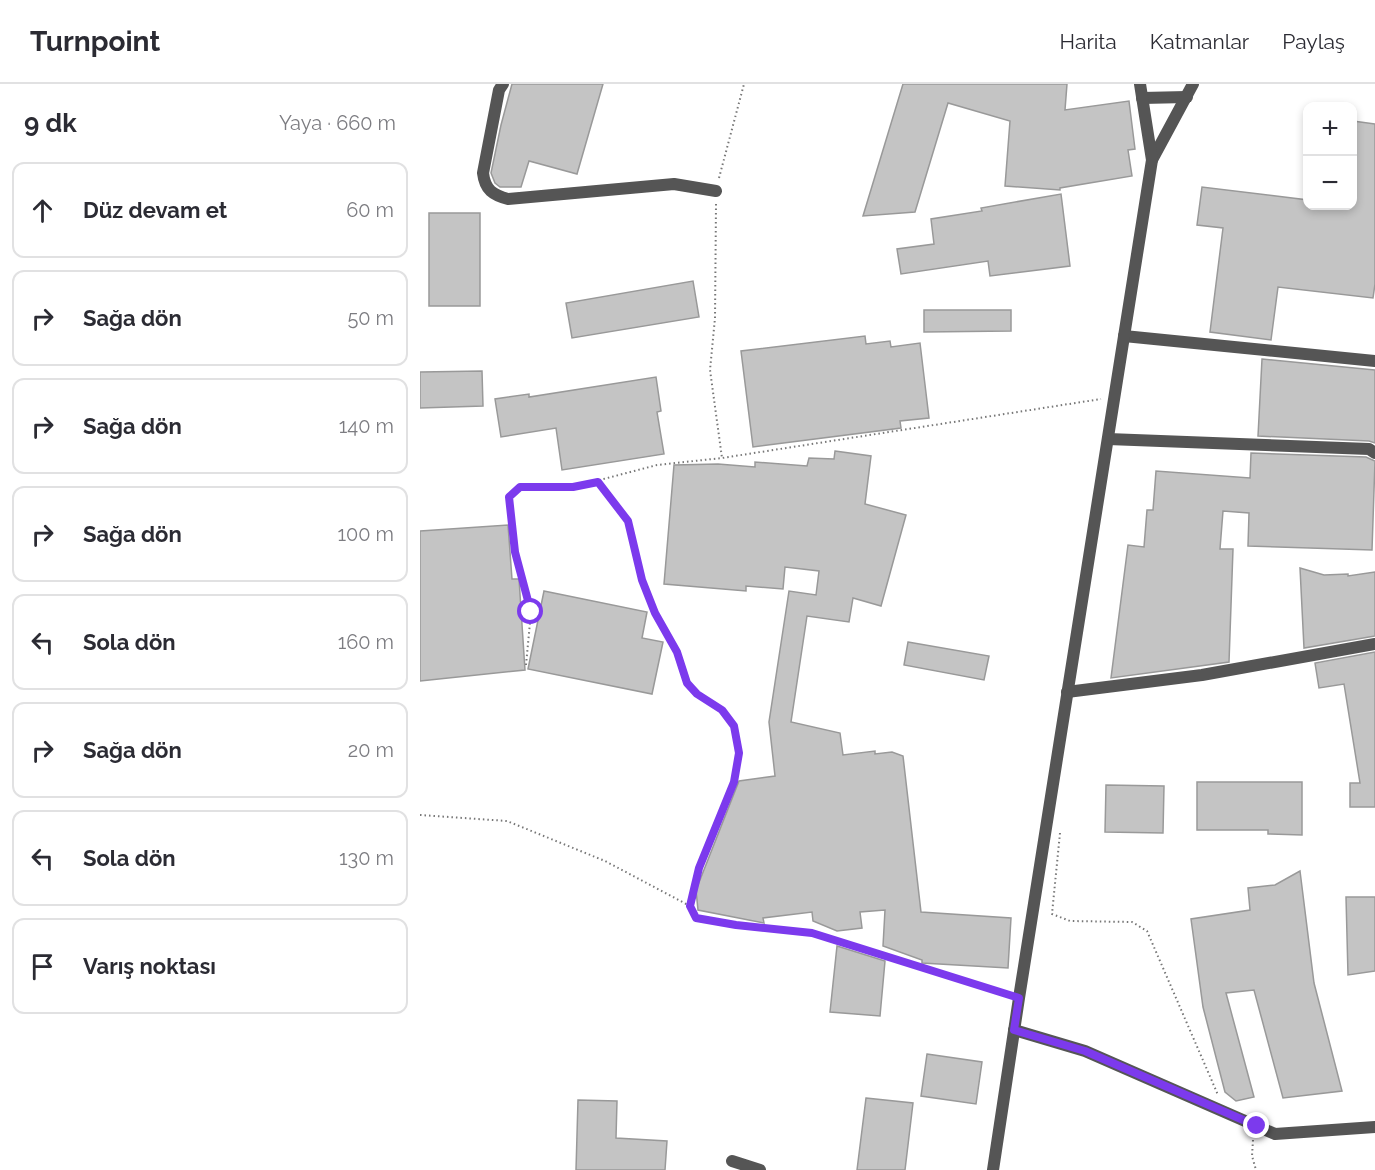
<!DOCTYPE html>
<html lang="tr">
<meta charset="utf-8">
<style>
:root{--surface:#fff;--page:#f7f7f7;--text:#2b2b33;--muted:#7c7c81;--line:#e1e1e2}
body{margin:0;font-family:Raleway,sans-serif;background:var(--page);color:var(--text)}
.controls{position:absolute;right:18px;top:18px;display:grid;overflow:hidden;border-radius:12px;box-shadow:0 3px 9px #0003}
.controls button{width:54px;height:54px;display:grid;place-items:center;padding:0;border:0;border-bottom:2px solid var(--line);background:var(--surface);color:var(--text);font:30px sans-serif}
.stop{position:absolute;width:18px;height:18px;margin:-14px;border:4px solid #7c3aed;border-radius:50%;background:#fff}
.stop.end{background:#7c3aed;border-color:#fff;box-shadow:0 2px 6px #0008}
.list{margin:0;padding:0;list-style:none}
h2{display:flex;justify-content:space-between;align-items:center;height:78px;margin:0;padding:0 24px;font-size:26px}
h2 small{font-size:20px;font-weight:400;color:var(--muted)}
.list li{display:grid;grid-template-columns:39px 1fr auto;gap:18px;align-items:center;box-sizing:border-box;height:96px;margin:0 12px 12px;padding:0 12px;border:2px solid var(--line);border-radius:12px}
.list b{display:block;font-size:22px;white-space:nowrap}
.list em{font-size:20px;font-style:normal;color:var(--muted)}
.icon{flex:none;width:33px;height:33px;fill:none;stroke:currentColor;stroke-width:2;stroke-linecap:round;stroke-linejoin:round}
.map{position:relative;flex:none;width:955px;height:1086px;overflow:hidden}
header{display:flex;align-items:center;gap:36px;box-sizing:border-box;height:84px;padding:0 30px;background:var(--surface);border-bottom:2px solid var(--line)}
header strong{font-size:28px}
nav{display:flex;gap:33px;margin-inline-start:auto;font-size:21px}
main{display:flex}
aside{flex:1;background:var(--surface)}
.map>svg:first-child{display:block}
.building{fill:#c4c4c4;stroke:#999;stroke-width:1.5}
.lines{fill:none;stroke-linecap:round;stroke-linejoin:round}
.path{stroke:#777;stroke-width:2;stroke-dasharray:1.5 3;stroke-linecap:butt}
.minor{stroke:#555;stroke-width:12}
.tertiary{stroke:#555;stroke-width:12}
.route{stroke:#7c3aed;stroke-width:8}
</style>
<header>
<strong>Turnpoint</strong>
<nav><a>Harita</a><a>Katmanlar</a><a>Paylaş</a></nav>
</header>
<main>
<aside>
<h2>9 dk<small>Yaya · 660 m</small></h2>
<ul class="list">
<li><svg class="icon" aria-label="ahead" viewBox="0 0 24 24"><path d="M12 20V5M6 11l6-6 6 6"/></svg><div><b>Düz devam et</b></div><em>60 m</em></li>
<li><svg class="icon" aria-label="right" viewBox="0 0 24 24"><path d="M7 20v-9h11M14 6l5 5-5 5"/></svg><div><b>Sağa dön</b></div><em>50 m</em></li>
<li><svg class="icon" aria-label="right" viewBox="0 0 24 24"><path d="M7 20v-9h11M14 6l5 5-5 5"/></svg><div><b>Sağa dön</b></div><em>140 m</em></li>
<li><svg class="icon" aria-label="right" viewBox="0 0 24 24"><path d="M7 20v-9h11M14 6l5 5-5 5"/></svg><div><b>Sağa dön</b></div><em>100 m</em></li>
<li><svg class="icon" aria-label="left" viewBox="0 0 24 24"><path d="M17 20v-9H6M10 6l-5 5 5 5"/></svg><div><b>Sola dön</b></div><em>160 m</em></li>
<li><svg class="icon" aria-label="right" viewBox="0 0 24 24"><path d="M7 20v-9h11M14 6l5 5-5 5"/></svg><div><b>Sağa dön</b></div><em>20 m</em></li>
<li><svg class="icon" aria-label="left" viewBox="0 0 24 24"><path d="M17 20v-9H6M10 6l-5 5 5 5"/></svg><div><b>Sola dön</b></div><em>130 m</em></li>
<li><svg class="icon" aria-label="arrive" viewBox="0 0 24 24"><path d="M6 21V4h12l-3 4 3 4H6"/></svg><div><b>Varış noktası</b></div></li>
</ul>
</aside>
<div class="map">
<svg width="955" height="1086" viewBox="0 0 955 1086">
<rect width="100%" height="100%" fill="#fff"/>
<g class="building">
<path d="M 92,0 L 183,0 L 157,90 L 109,77 L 101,103 L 80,103 L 75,99 L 71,89 L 81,41 Z"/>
<path d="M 483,0 L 647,0 L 645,26 L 709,17 L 715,65 L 708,66 L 712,92 L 640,104 L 640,106 L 585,102 L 590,37 L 528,19 L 495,128 L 443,132 Z"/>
<path d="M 933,37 L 955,40 L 955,200 L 953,214 L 858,203 L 851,256 L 790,248 L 803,144 L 777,141 L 782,103 L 888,116 L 888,122 L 933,122 Z"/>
<path d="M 641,110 L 650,182 L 570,192 L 568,177 L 481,190 L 477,165 L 514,160 L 511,135 L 562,127 L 561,124 Z"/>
<rect x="9" y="129" width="51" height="93"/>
<path d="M 273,197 L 279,233 L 152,254 L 146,219 Z"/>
<path d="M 504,226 L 591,226 L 591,247 L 504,248 Z"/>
<path d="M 445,252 L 446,260 L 470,257 L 471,263 L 500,259 L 509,334 L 480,337 L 481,344 L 333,363 L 321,267 Z"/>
<path d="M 842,275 L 955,286 L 955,359 L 949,357 L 838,352 Z"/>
<path d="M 62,287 L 63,322 L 0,324 L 0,288 Z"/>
<path d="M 236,293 L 241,327 L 237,328 L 244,370 L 142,386 L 136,344 L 81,353 L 75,315 L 109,310 L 109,313 Z"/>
<path d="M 415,367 L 451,372 L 445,420 L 486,431 L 461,522 L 433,514 L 429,538 L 387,532 L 371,638 L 420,649 L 423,671 L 455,667 L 455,670 L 472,668 L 483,672 L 501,828 L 591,834 L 588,884 L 502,879 L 502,876 L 463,862 L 465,826 L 440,828 L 442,844 L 417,847 L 393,837 L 392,828 L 343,834 L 344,839 L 278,826 L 276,806 L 319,697 L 355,692 L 349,638 L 369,507 L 396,511 L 399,487 L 365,483 L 363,505 L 326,502 L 326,507 L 244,500 L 254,381 L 298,380 L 335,383 L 335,378 L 387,382 L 389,374 L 414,375 Z"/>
<path d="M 831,369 L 946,373 L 955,377 L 952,466 L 828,462 L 829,429 L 803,427 L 800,465 L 813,465 L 809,578 L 691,594 L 708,461 L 724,463 L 727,426 L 733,426 L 736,387 L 830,394 Z"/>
<path d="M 88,441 L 92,495 L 99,495 L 105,586 L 0,597 L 0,447 Z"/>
<path d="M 880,484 L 904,491 L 928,490 L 928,492 L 955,488 L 955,552 L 884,564 Z"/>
<path d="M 124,507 L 227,528 L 222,554 L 243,558 L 232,610 L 108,585 Z"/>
<path d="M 488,558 L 569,572 L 564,596 L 484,581 Z"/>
<path d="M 955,568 L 955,723 L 930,723 L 930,699 L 940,699 L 924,600 L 899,604 L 895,579 Z"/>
<path d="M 777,698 L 882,698 L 882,751 L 848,750 L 848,746 L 777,746 Z"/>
<path d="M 686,701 L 744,702 L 743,749 L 685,748 Z"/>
<path d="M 880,787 L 894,899 L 922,1007 L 863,1014 L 834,906 L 806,909 L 834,1013 L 816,1017 L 805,1008 L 783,923 L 771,835 L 830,826 L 828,804 L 855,801 Z"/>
<path d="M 926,813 L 955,813 L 955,887 L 928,891 Z"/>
<path d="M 417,862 L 465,877 L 460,932 L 410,928 Z"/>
<path d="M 507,970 L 562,978 L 556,1020 L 501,1012 Z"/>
<path d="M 446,1014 L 493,1019 L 485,1086 L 437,1086 Z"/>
<path d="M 158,1016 L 197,1017 L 196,1054 L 247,1057 L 245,1086 L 156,1086 Z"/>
</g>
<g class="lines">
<g class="path">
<path d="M 299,94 L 324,0"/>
<path d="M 296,120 L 295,234 L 290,286 L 302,374"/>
<path d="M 178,398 L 208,437 L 222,496 L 235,529 L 257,568 L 267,599 L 277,610 L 302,626 L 314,642 L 319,669 L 314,697 L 279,784 L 270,822 L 276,834 L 316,841 L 392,850 L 587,910"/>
<path d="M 106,581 L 111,528 L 95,468 L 89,413 L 100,403 L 153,403 L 237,381 L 302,374 L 681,315"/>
<path d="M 0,731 L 87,737 L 185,777 L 270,822"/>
<path d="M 640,749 L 632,830 L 650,837 L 712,838 L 727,847 L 798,1011"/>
<path d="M 833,1056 L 832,1072 L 836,1086"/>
</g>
<g class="minor">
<path d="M 83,0 L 79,6 L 63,89 C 65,106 73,111 88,115 L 254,100 L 296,107"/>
<path d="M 722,14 L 767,13"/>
<path d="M 732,76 L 773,0"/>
<path d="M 704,252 L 955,277"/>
<path d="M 688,355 L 949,365 L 955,369"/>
<path d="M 647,608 L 782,591 L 955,560"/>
<path d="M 594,946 L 665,967 L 855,1050 L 955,1043"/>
<path d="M 312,1077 L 340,1086"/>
</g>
<path class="tertiary" d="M 573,1086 L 599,914 L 732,76 L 720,0"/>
</g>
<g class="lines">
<path class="route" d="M 111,528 L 95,468 L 89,413 L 100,403 L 153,403 L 178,398 L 208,437 L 222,496 L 235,529 L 257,568 L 267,599 L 277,610 L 302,626 L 314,642 L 319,669 L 314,698 L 279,784 L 270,822 L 276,834 L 316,841 L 392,849 L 599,914 L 594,946 L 665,967 L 837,1042"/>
</g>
</svg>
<div class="controls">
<button>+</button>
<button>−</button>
</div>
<div class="stop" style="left:111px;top:528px"></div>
<div class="stop end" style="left:837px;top:1042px"></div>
</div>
</main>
